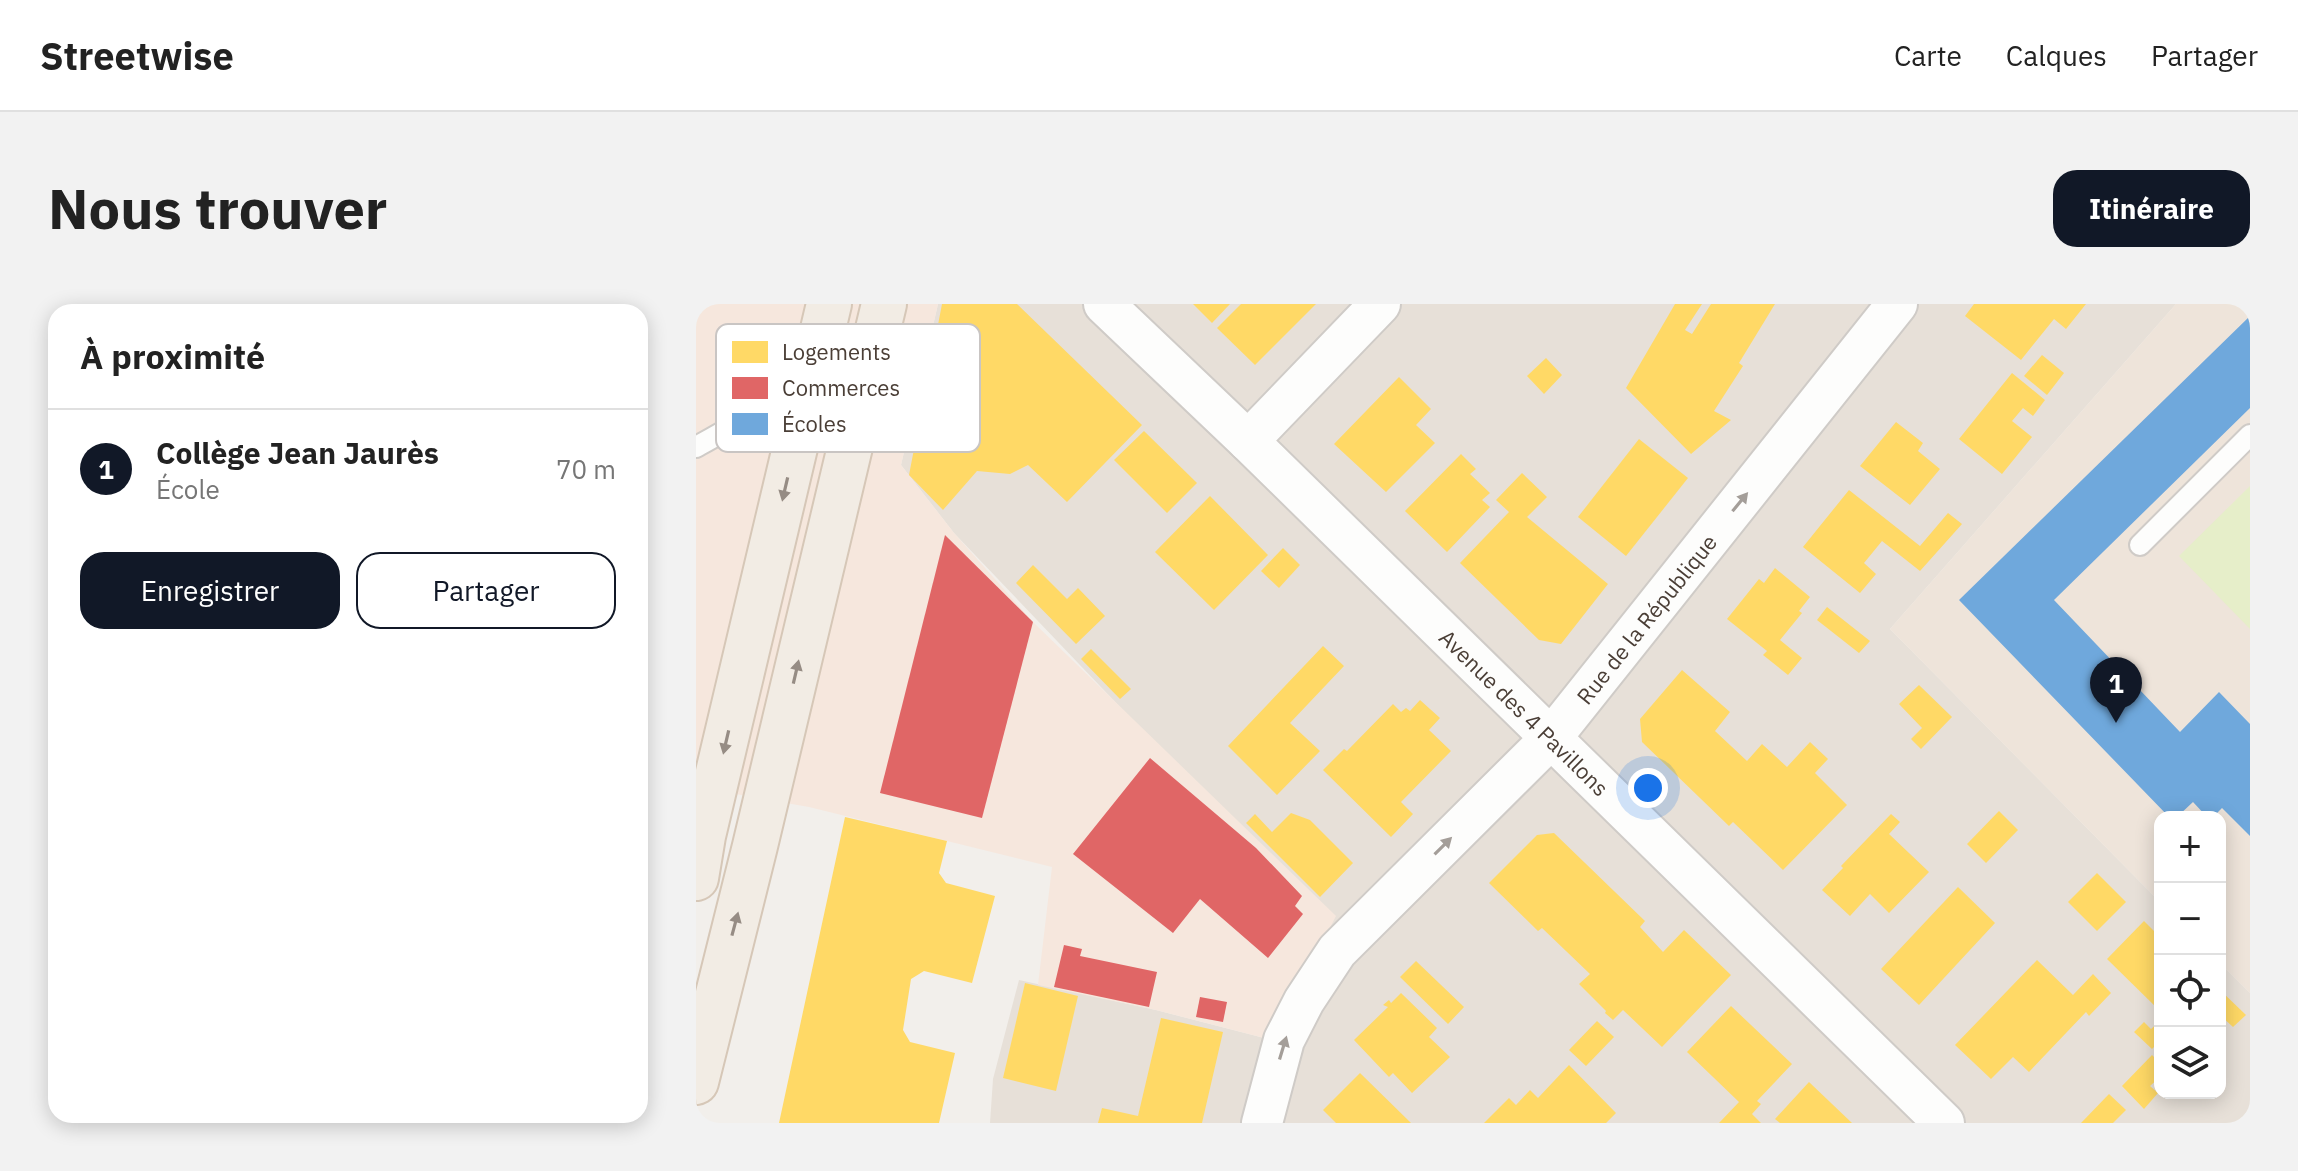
<!DOCTYPE html>
<html lang="fr">
<meta charset="utf-8">
<style>
:root{--surface:#fff;--page:#f2f2f2;--text:#222;--muted:#767676;--line:#e0e0e0;--accent:#111827}
body{margin:0;font-family:"IBM Plex Sans",sans-serif;background:var(--page);color:var(--text)}
.controls{position:absolute;right:24px;bottom:24px;display:grid;overflow:hidden;border-radius:16px;box-shadow:0 4px 20px #0003}
.controls button{width:72px;height:72px;display:grid;place-items:center;padding:0;border:0;border-bottom:2px solid var(--line);background:var(--surface);color:var(--text);font:40px sans-serif}
.you{position:absolute;left:952px;top:484px;width:28px;height:28px;margin:-20px;border:6px solid #fff;border-radius:50%;background:#1a73e8;box-shadow:0 0 0 12px #1a73e833}
.badge{display:grid;place-items:center;width:52px;height:52px;border-radius:50%;background:var(--accent);color:#fff;font-size:26px;font-weight:700}
.pin{position:absolute;translate:-50% -66px;filter:drop-shadow(0 2px 4px #0008)}
.pin::after{content:'';position:absolute;top:42px;width:28px;height:24px;background:inherit;clip-path:polygon(0 0,100% 0,50% 100%)}
.list{margin:0;padding:0;list-style:none}
h2{display:flex;justify-content:space-between;align-items:center;height:104px;margin:0;padding:0 32px;font-size:34px}
h2 small{font-size:26px;font-weight:400;color:var(--muted)}
.list li{display:grid;grid-template-columns:52px 1fr auto;gap:24px;align-items:center;box-sizing:border-box;height:120px;padding:0 32px;border-top:2px solid var(--line)}
.list b{display:block;font-size:30px;white-space:nowrap}
.list p{margin:0;font-size:26px;white-space:nowrap;color:var(--muted)}
.list em{font-size:26px;font-style:normal;color:var(--muted)}
.actions{display:flex;gap:16px;padding:24px 32px}
.actions a{flex:1;padding:18px 0;border:2px solid var(--accent);border-radius:24px;text-align:center;font-size:28px;color:var(--accent)}
.actions .main{background:var(--accent);color:#fff}
.icon{flex:none;width:44px;height:44px;fill:none;stroke:currentColor;stroke-width:2;stroke-linecap:round;stroke-linejoin:round}
.map{position:relative;flex:none;width:1554px;height:819px;overflow:hidden;border-radius:24px}
header{display:flex;align-items:center;gap:48px;box-sizing:border-box;height:112px;padding:0 40px;background:var(--surface);border-bottom:2px solid var(--line)}
header strong{font-size:38px}
nav{display:flex;gap:44px;margin-inline-start:auto;font-size:28px}
.intro{display:flex;align-items:center;justify-content:space-between;box-sizing:border-box;height:192px;padding:0 48px}
h1{margin:0;font-size:56px}
.button{padding:20px 36px;border-radius:24px;background:var(--accent);color:#fff;font-size:28px;font-weight:700}
main{display:flex;gap:48px;padding:0 48px}
aside{flex:1;background:var(--surface);border-radius:24px;box-shadow:0 4px 20px #0003}
.map>svg:first-child{display:block}
.residential{fill:#e7e0d8}
.commercial{fill:#f6e7dd}
.education{fill:#eee4da}
.green{fill:#e6eec9}
.homes{fill:#ffd966}
.shops{fill:#e06666}
.schools{fill:#6fa8dc}
.lines{fill:none;stroke-linecap:round;stroke-linejoin:round}
.lane-casing{stroke:#cfcbc7;stroke-width:24}
.street-casing{stroke:#cfcbc7;stroke-width:44}
.primary-casing{stroke:#d6c7b7;stroke-width:48}
.lane{stroke:#fdfdfc;stroke-width:20}
.street{stroke:#fdfdfc;stroke-width:40}
.primary{stroke:#f2ece4;stroke-width:44}
.oneway{fill:#968c84}
.oneway2{fill:#a49e99}
.labels{text-anchor:middle;dominant-baseline:central;stroke-width:8;stroke-linejoin:round;paint-order:stroke}
.street-label{font-size:22px;fill:#4a3e36;stroke:#fff}
.key{fill:#fff;stroke:#c9c5c3;stroke-width:2}
.key-label{font-size:22px;fill:#4a3e36}
</style>
<header>
<strong>Streetwise</strong>
<nav><a>Carte</a><a>Calques</a><a>Partager</a></nav>
</header>
<div class="intro"><h1>Nous trouver</h1><a class="button">Itinéraire</a></div>
<main>
<aside>
<h2>À proximité<small></small></h2>
<ul class="list">
<li><span class="badge">1</span><div><b>Collège Jean Jaurès</b><p>École</p></div><em>70 m</em></li>
</ul>
<div class="actions"><a class="main">Enregistrer</a><a>Partager</a></div>
</aside>
<div class="map">
<svg width="1554" height="819" viewBox="0 0 1554 819">
<rect width="100%" height="100%" fill="#f2efeb"/>
<path class="residential" d="M 242,0 L 1480,0 L 1194,325 L 1464,598 L 1464,789 L 1524,789 L 1524,659 L 1554,689 L 1554,819 L 294,819 L 297,775 L 323,676 L 460,706 L 576,736 L 487,469 L 258,229 L 205,161 Z"/>
<path class="commercial" d="M 0,0 L 242,0 L 205,161 L 258,229 L 337,318 L 640,612 L 576,736 L 460,706 L 342,681 L 356,563 L 113,503 L 0,483 Z"/>
<path class="education" d="M 1480,0 L 1554,0 L 1554,689 L 1524,659 L 1524,513 L 1464,513 L 1464,598 L 1194,325 Z"/>
<path class="green" d="M 1554,182 L 1554,325 L 1483,252 Z"/>
<g class="homes">
<path d="M 246,0 L 321,0 L 446,121 L 371,198 L 332,161 L 314,170 L 281,167 L 247,206 L 213,171 Z"/>
<path d="M 497,0 L 534,0 L 516,19 Z"/>
<path d="M 545,0 L 620,0 L 559,61 L 521,24 Z"/>
<path d="M 979,0 L 1006,0 L 989,26 L 996,30 L 1015,0 L 1079,0 L 1043,59 L 1047,62 L 1018,107 L 1035,116 L 995,150 L 930,84 Z"/>
<path d="M 1278,0 L 1390,0 L 1370,25 L 1358,15 L 1325,56 L 1269,12 Z"/>
<path d="M 1346,51 L 1368,69 L 1351,91 L 1328,72 Z"/>
<path d="M 850,54 L 866,71 L 848,90 L 831,72 Z"/>
<path d="M 1316,69 L 1349,96 L 1337,112 L 1327,104 L 1316,117 L 1336,133 L 1306,170 L 1263,135 Z"/>
<path d="M 703,73 L 735,105 L 720,121 L 739,139 L 690,188 L 638,140 Z"/>
<path d="M 1200,118 L 1227,139 L 1222,147 L 1244,165 L 1214,201 L 1164,162 Z"/>
<path d="M 448,127 L 501,179 L 471,209 L 418,156 Z"/>
<path d="M 943,135 L 992,174 L 930,252 L 882,213 Z"/>
<path d="M 765,150 L 780,165 L 774,170 L 794,189 L 786,196 L 794,203 L 751,248 L 709,207 Z"/>
<path d="M 826,169 L 851,193 L 831,213 L 912,280 L 865,340 L 843,336 L 764,259 L 813,208 L 800,196 Z"/>
<path d="M 1153,186 L 1224,242 L 1252,209 L 1266,220 L 1224,267 L 1186,237 L 1168,259 L 1180,270 L 1164,289 L 1107,243 Z"/>
<path d="M 514,192 L 572,251 L 518,306 L 459,248 Z"/>
<path d="M 587,244 L 604,261 L 583,284 L 565,267 Z"/>
<path d="M 337,261 L 371,295 L 382,284 L 409,312 L 380,340 L 320,279 Z"/>
<path d="M 1079,264 L 1114,293 L 1103,307 L 1106,309 L 1084,336 L 1106,354 L 1092,371 L 1067,351 L 1071,347 L 1031,315 L 1063,275 L 1068,279 Z"/>
<path d="M 1131,303 L 1174,337 L 1163,349 L 1121,316 Z"/>
<path d="M 627,342 L 648,362 L 594,419 L 624,447 L 581,491 L 532,442 Z"/>
<path d="M 395,345 L 435,385 L 424,395 L 385,355 Z"/>
<path d="M 986,366 L 1034,408 L 1019,427 L 1051,457 L 1066,440 L 1091,463 L 1114,438 L 1132,455 L 1119,469 L 1151,501 L 1087,566 L 1037,518 L 1033,522 L 946,438 L 944,415 Z"/>
<path d="M 1223,381 L 1256,413 L 1225,445 L 1215,435 L 1226,424 L 1203,400 Z"/>
<path d="M 724,396 L 744,414 L 733,426 L 755,447 L 705,498 L 717,510 L 695,533 L 627,466 L 648,445 L 651,447 L 697,400 L 705,408 L 710,404 L 714,407 Z"/>
<path d="M 1303,507 L 1322,526 L 1290,559 L 1271,540 Z"/>
<path d="M 595,509 L 614,516 L 657,559 L 624,593 L 550,519 L 559,510 L 576,528 Z"/>
<path d="M 1195,510 L 1204,518 L 1193,530 L 1233,568 L 1193,609 L 1174,590 L 1154,612 L 1126,586 L 1147,564 L 1145,562 Z"/>
<path d="M 149,513 L 251,537 L 243,569 L 250,579 L 299,592 L 276,679 L 228,667 L 215,675 L 207,726 L 214,738 L 259,749 L 243,819 L 83,819 Z"/>
<path d="M 858,529 L 949,617 L 944,623 L 967,648 L 988,626 L 1035,671 L 966,743 L 927,706 L 917,716 L 909,709 L 910,707 L 883,680 L 894,670 L 846,624 L 842,627 L 793,579 L 841,531 Z"/>
<path d="M 1401,569 L 1430,598 L 1401,627 L 1372,598 Z"/>
<path d="M 1262,583 L 1299,619 L 1223,701 L 1185,665 Z"/>
<path d="M 1448,617 L 1464,633 L 1464,707 L 1411,655 Z"/>
<path d="M 1341,656 L 1377,691 L 1397,670 L 1415,689 L 1393,712 L 1390,708 L 1333,768 L 1317,753 L 1295,775 L 1259,741 Z"/>
<path d="M 720,657 L 768,703 L 752,720 L 704,673 Z"/>
<path d="M 329,679 L 382,692 L 360,787 L 307,774 Z"/>
<path d="M 1524,686 L 1550,711 L 1537,723 L 1524,711 Z"/>
<path d="M 705,689 L 741,724 L 733,733 L 754,753 L 716,789 L 697,769 L 693,773 L 658,736 L 692,703 L 687,701 L 693,696 L 695,699 Z"/>
<path d="M 1035,702 L 1096,760 L 1061,797 L 1065,800 L 1056,810 L 1065,819 L 1023,819 L 1043,798 L 991,748 Z"/>
<path d="M 465,714 L 527,728 L 506,819 L 402,819 L 406,804 L 442,812 Z"/>
<path d="M 901,717 L 918,733 L 890,762 L 873,746 Z"/>
<path d="M 1464,717 L 1464,737 L 1456,745 L 1438,728 L 1448,718 L 1455,725 Z"/>
<path d="M 1456,751 L 1464,759 L 1464,773 L 1454,782 L 1462,789 L 1448,805 L 1426,782 Z"/>
<path d="M 873,761 L 920,809 L 910,819 L 788,819 L 813,794 L 820,801 L 834,786 L 842,794 Z"/>
<path d="M 664,769 L 715,819 L 640,819 L 627,806 Z"/>
<path d="M 1113,778 L 1156,819 L 1084,819 L 1079,815 Z"/>
<path d="M 1413,790 L 1430,806 L 1417,819 L 1385,819 Z"/>
</g>
<g class="shops">
<path d="M 249,231 L 337,318 L 286,514 L 184,489 Z"/>
<path d="M 454,454 L 560,544 L 606,592 L 599,602 L 607,610 L 572,654 L 504,595 L 477,629 L 377,550 Z"/>
<path d="M 368,641 L 386,645 L 384,652 L 461,668 L 453,703 L 358,683 Z"/>
<path d="M 504,693 L 531,698 L 527,718 L 500,713 Z"/>
</g>
<path class="schools" d="M 1554,12 L 1554,104 L 1358,296 L 1484,428 L 1523,388 L 1554,420 L 1554,532 L 1526,504 L 1517,513 L 1511,513 L 1497,498 L 1481,513 L 1473,513 L 1263,296 Z"/>
<g class="lines">
<g class="lane-casing">
<g id="lane">
<path d="M 0,143 C 50,115 75,102 106,52"/>
<path d="M 1444,241 L 1554,131"/>
</g>
</g>
<g class="street-casing">
<g id="street">
<path id="s1" d="M 408,0 L 552,137 L 1248,819"/>
<path d="M 552,137 L 684,0"/>
<path id="s2" d="M 566,819 L 588,736 L 608,697 L 641,647 L 855,434 L 1201,0"/>
</g>
</g>
<g class="primary-casing">
<g id="primary">
<path d="M 0,574 L 7,532 L 133,0"/>
<path d="M 0,778 L 59,542 L 188,0"/>
</g>
</g>
<use href="#lane" class="lane"/>
<use href="#street" class="street"/>
<use href="#primary" class="primary"/>
</g>
<defs><path id="oneway-solid" d="M-6-.8H1V-3.2L6.5 0L1 3.2V.8H-6Z" transform="scale(2)"/></defs>
<g class="oneway">
<use href="#oneway-solid" transform="translate(89 185) rotate(103)"/>
<use href="#oneway-solid" transform="translate(100 368) rotate(-77)"/>
<use href="#oneway-solid" transform="translate(30 438) rotate(103)"/>
<use href="#oneway-solid" transform="translate(39 620) rotate(-75)"/>
</g>
<g class="oneway2">
<use href="#oneway-solid" transform="translate(1044 198) rotate(-51)"/>
<use href="#oneway-solid" transform="translate(747 542) rotate(-45)"/>
<use href="#oneway-solid" transform="translate(587 744) rotate(-73)"/>
</g>
<g class="labels">
<g class="street-label">
<text stroke="none"><textPath href="#s2" startOffset="644">Rue de la République</textPath></text>
<text stroke="none"><textPath href="#s1" startOffset="586">Avenue des 4 Pavillons</textPath></text>
</g>
</g>
<rect x="20" y="20" width="264" height="128" rx="12" class="key"/>
<rect x="36" y="37" width="36" height="22" fill="#ffd966"/>
<rect x="36" y="73" width="36" height="22" fill="#e06666"/>
<rect x="36" y="109" width="36" height="22" fill="#6fa8dc"/>
<g class="key-label">
<text x="86" y="56">Logements</text>
<text x="86" y="92">Commerces</text>
<text x="86" y="128">Écoles</text>
</g>
</svg>
<div class="controls">
<button>+</button>
<button>−</button>
<button><svg class="icon" aria-label="locate" viewBox="0 0 24 24"><circle cx="12" cy="12" r="6"/><path d="M12 2v4M12 18v4M2 12h4M18 12h4"/></svg></button>
<button><svg class="icon" aria-label="layers" viewBox="0 0 24 24"><path d="M12 4l9 5-9 5-9-5zM3 14l9 5 9-5"/></svg></button>
</div>
<div class="you"></div>
<div class="pin badge" style="left:1420px;top:419px">1</div>
</div>
</main>
